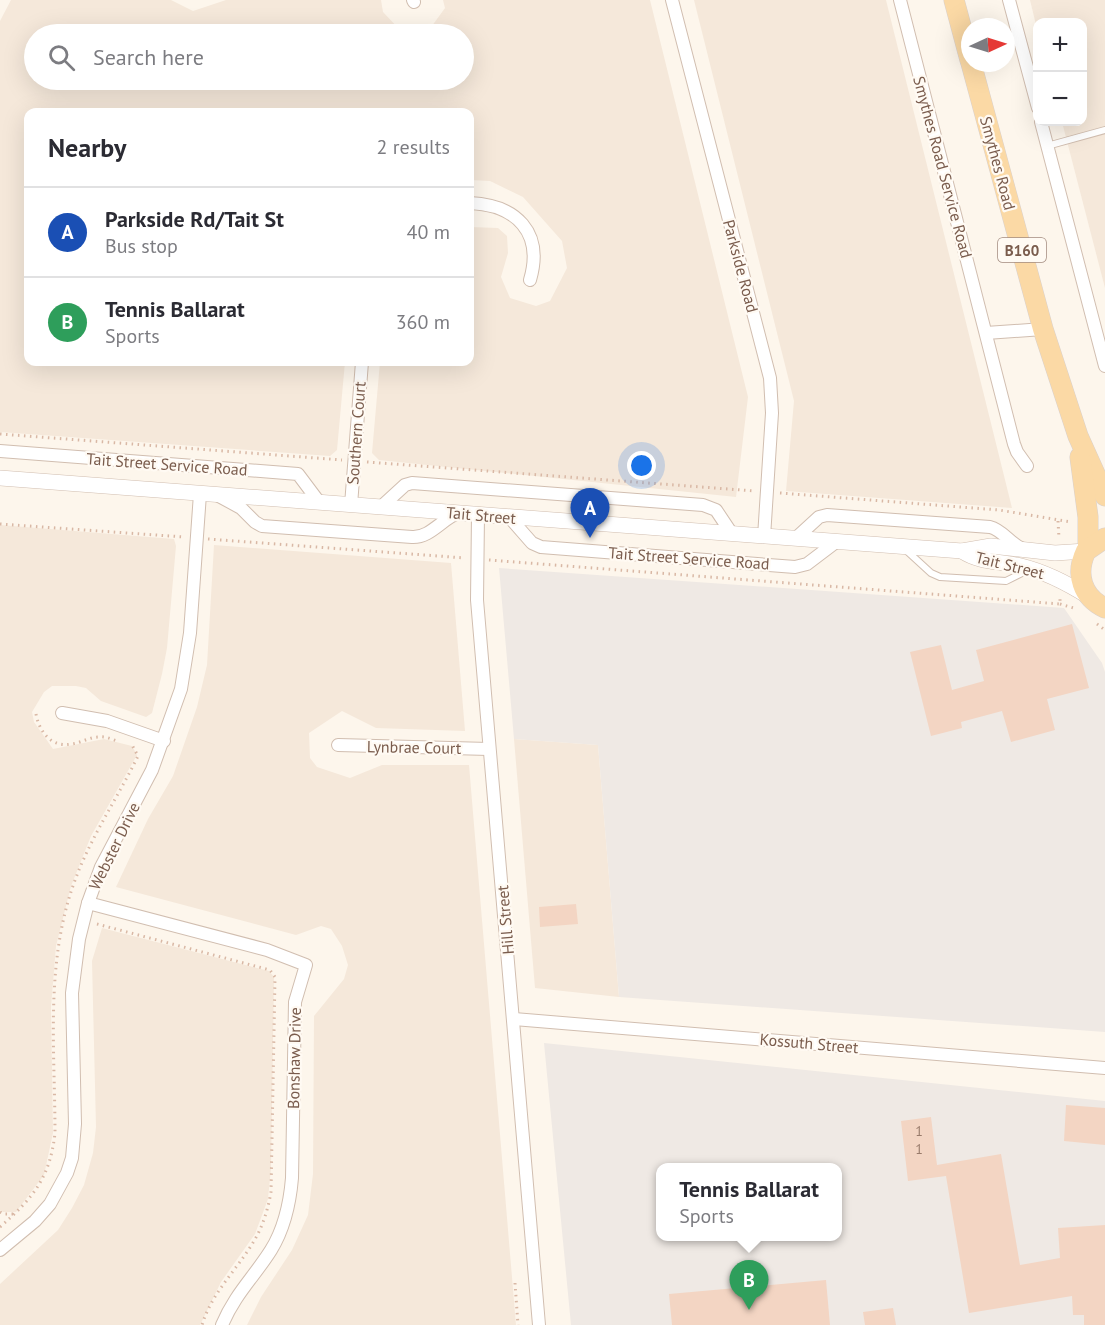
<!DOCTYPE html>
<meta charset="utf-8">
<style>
:root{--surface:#fff;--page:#f2f2f3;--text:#2b2b33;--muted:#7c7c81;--line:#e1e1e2;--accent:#b45309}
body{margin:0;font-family:"PT Sans",sans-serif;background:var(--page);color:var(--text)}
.controls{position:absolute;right:18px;top:18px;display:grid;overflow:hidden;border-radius:12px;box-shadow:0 6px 24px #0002}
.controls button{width:54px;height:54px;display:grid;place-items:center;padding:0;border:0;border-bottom:2px solid var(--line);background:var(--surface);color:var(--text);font:30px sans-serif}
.compass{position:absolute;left:961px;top:18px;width:54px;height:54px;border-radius:50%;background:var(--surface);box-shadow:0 6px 24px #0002;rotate:86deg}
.you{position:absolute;left:642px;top:466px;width:21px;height:21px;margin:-15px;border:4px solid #fff;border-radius:50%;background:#1a73e8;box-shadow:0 0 0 9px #1a73e833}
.badge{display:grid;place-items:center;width:39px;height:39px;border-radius:50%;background:var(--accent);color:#fff;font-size:20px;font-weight:700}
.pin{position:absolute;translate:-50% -50px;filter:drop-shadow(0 2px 3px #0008)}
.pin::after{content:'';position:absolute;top:32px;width:21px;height:18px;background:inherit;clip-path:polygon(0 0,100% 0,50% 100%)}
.popup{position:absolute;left:656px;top:1163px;width:186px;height:78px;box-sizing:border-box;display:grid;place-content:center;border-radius:12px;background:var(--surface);filter:drop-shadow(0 2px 4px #0005);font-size:20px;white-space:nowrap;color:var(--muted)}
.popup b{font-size:22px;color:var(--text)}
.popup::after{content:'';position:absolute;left:50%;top:100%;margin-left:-12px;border:12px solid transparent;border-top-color:var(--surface)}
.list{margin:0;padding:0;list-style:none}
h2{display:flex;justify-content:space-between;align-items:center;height:78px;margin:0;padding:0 24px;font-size:26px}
h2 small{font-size:20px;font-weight:400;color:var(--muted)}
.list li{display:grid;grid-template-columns:39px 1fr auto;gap:18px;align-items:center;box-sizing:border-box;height:90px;padding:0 24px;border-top:2px solid var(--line)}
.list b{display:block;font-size:22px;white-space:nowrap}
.list p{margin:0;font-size:20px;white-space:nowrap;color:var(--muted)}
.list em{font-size:20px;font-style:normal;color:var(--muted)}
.icon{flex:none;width:33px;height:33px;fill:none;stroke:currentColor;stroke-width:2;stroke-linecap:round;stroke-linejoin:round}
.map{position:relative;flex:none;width:1105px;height:1325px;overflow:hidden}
.search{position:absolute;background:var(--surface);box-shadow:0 6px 24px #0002;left:24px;top:24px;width:450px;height:66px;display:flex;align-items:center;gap:15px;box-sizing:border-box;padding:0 21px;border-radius:33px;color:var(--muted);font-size:22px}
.panel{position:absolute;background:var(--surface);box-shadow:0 6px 24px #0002;left:24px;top:108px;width:450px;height:258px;border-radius:12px}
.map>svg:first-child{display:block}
.residential{fill:#f5e8da;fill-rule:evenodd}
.industrial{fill:#efe9e4;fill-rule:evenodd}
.building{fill:#f3d5c3}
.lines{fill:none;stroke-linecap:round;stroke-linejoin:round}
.service-casing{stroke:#d1beb0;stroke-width:8}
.minor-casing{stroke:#d1beb0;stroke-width:14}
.tertiary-casing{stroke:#d1beb0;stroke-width:16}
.primary-casing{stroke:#dad1cd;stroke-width:21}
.path{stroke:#d9b8a5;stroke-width:3;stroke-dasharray:1.5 4.5;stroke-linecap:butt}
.service{stroke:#fff;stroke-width:6}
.minor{stroke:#fff;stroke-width:12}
.tertiary{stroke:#fff;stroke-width:15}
.primary{stroke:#fbd9a5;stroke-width:20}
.labels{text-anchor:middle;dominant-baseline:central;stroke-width:4.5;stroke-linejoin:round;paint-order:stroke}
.number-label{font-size:14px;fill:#987a6a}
.shield{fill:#fffaf3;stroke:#a28b7f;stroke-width:1.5}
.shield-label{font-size:15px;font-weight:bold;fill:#7a5c4d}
.street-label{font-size:16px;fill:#7a5c4d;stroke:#fffaf3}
</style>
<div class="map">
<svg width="1105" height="1325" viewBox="0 0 1105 1325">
<rect width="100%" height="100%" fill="#fdf6ec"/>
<g class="residential">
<path d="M 11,0 L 171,0 L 193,11 L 226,0 L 381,0 L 383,12 L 401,31 L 429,30 L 445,8 L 443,0 L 650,0 L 748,397 L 736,497 L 379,460 L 372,453 L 380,362 L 470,362 L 470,227 L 498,228 L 507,236 L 508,253 L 501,277 L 510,298 L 536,306 L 550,301 L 567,268 L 562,241 L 523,197 L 490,181 L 470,180 L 470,112 L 28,112 L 28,362 L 345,362 L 337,450 L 330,456 L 0,432 L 0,21 ZM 464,34 L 464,80 L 34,80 L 34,34 Z"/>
<path d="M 694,0 L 886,0 L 1012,508 L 786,491 L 794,401 Z"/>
<path d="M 1030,0 L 1105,0 L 1105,288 L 1062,122 L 1082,122 L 1082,22 L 1038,22 L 1037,29 Z"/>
<path d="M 0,525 L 174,539 L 176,546 L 167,648 L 162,674 L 152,713 L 146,717 L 101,701 L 86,688 L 76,686 L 52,686 L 44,692 L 32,712 L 34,722 L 53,749 L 104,739 L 132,746 L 137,755 L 91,836 L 71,886 L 56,946 L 51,1007 L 53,1133 L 44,1175 L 16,1212 L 3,1212 L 0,1210 Z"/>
<path d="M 214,545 L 451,563 L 465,731 L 376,728 L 342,711 L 309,733 L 310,758 L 317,767 L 350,778 L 382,765 L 469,765 L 516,1325 L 247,1325 L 261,1297 L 292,1250 L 308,1215 L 313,1174 L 314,1016 L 344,979 L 348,965 L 342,946 L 331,929 L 321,926 L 296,935 L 116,887 L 148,819 L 173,776 L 197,707 L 207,665 Z"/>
<path d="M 514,739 L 598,745 L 619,997 L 535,988 Z"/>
<path d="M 102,928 L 269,971 L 274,977 L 271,1168 L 268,1199 L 255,1234 L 221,1282 L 200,1325 L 0,1325 L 0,1284 L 58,1230 L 72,1208 L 84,1185 L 93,1153 L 96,1127 L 92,961 Z"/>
</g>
<g class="industrial">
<path d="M 499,568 L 1064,608 L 1102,663 L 1105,672 L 1105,1032 L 619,997 L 598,745 L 514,739 Z"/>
<path d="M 544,1043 L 1105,1101 L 1105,1325 L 571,1325 ZM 660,1168 L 837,1168 L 837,1236 L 660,1236 Z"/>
</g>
<g class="building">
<path d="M 1072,624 L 1089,688 L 1047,699 L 1055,730 L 1011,742 L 1002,711 L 961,722 L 962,728 L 931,736 L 910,652 L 941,645 L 952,690 L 984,681 L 976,650 Z"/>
<path d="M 576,904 L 578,924 L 540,927 L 539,907 Z"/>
<path d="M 1066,1105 L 1105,1108 L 1105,1145 L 1064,1141 Z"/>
<path d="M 931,1117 L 937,1165 L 1001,1154 L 1020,1265 L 1060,1258 L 1058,1228 L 1105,1225 L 1105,1325 L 1084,1325 L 1084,1315 L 1073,1315 L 1072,1296 L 969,1313 L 946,1176 L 908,1181 L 901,1121 Z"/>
<path d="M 826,1280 L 830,1325 L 672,1325 L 669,1294 Z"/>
<path d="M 893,1308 L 896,1325 L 865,1325 L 863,1312 Z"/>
</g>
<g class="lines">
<g class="service-casing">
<g id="service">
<path d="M 1047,146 L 1105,130"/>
<path d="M 907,551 L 931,573 L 940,577 L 1006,581 L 1028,570"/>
</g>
</g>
<g class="minor-casing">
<g id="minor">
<path d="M 413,0 L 414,2"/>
<path d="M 672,0 L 770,378 L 772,413 L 764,537"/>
<path d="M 900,0 L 1014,444 L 1017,452 L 1027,466"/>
<path d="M 1009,0 L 1038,108"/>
<path d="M 1041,122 L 1105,366"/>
<path d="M 470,203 C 516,205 544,232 530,280"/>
<path d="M 986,333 L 1043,329"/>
<path d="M 0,451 L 298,474 L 319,502"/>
<path d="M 219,496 L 241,508 L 255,522 L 262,526 L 412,537 C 430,538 442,519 458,513"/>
<path d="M 351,505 L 362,362"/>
<path d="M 381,507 L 405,485 L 412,483 L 703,505 L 716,510 L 732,534"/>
<path d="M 478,515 L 477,600 L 539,1325"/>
<path d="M 510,518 L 532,543 L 541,547 L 795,567 L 807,564 L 836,542"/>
<path d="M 795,539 L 819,517 L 827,515 L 990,527 C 1003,530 1010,544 1023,549"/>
<path d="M 62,713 L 107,721 L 164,741"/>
<path d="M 338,745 L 489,749"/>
<path d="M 88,903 L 267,950 L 306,965 L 295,1002 L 292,1178 C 290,1202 284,1229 271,1250 C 254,1277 235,1294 222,1325"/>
<path d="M 514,1019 L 1105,1068"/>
<path d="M 0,1250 L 35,1221 L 50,1204 L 67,1173 L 72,1158 L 75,1124 L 72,993 L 79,939 L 88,903 L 101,867 L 152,770 L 181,689 L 190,633 L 200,494"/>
</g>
</g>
<g class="tertiary-casing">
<g id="tertiary">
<path d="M 0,478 L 962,551 L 991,546 L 1055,553 L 1086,551"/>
<path d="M 962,551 C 980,563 1000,561 1021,566 C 1046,572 1067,583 1089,597"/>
</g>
</g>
<g class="primary-casing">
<g id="primary">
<path d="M 954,0 L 970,60"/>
<path d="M 971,63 L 1043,329 L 1078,436 L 1105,496"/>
<path d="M 1080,457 L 1088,517 L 1088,549"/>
<path d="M 1105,538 L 1086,551 C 1075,574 1082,597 1105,608"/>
</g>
</g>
<g class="path">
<path d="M 0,434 L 342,460"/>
<path d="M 367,462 L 755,491"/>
<path d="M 780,493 L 999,510 L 1071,522"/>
<path d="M 1058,521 L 1059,538"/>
<path d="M 0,524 L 184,537"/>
<path d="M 208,539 L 465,558"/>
<path d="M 489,560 L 1060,604 L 1060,596"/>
<path d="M 1060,604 L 1077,609"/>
<path d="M 1097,624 L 1105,630"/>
<path d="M 36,714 C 39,731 51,748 71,744 C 81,743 89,737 99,737 C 105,736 111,739 117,741"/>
<path d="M 97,924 L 270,970 L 275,977 L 271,1192 C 268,1209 263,1226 254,1241 C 237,1270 212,1292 202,1325"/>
<path d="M 0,1212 L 4,1214 L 15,1214"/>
<path d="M 0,1227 C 33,1198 50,1178 55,1133 C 55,1049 45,964 74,883 C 90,838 117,799 138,756 L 132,745"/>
<path d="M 515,1283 L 518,1325"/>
</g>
<use href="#service" class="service"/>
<use href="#minor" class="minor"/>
<use href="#tertiary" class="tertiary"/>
<use href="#primary" class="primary"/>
</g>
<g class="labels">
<g class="number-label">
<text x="919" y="1131">1</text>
<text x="919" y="1149">1</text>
</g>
<rect class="shield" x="998" y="238" width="48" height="24" rx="4.5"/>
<g class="shield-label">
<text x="1022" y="250">B160</text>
</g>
<g class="street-label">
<text transform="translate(998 163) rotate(75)">Smythes Road</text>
<text transform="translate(943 167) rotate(75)">Smythes Road Service Road</text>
<text transform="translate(741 266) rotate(75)">Parkside Road</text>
<text transform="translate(356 433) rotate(-86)">Southern Court</text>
<text transform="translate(167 464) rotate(4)">Tait Street Service Road</text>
<text transform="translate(481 515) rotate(5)">Tait Street</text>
<text transform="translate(689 558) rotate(4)">Tait Street Service Road</text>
<text transform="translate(1010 565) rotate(14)">Tait Street</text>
<text transform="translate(414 747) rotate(1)">Lynbrae Court</text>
<text transform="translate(114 846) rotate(-64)">Webster Drive</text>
<text transform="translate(505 920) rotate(-95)">Hill Street</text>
<text transform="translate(809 1043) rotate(5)">Kossuth Street</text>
<text transform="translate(294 1058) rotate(-89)">Bonshaw Drive</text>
</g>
</g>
</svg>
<div class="controls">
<button>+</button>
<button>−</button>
</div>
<svg class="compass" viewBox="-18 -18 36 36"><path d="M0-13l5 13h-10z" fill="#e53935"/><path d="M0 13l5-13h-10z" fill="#7c7c81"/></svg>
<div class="you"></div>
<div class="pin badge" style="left:590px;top:538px;background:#1a4fb4">A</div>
<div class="pin badge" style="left:749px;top:1310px;background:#2e9e5b">B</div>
<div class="popup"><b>Tennis Ballarat</b>Sports</div>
<div class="search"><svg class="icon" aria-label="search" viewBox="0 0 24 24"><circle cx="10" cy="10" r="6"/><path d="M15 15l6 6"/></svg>Search here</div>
<section class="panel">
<h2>Nearby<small>2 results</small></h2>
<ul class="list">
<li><span class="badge" style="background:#1a4fb4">A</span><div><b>Parkside Rd/Tait St</b><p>Bus stop</p></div><em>40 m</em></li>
<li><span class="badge" style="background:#2e9e5b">B</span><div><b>Tennis Ballarat</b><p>Sports</p></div><em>360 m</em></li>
</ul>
</section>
</div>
